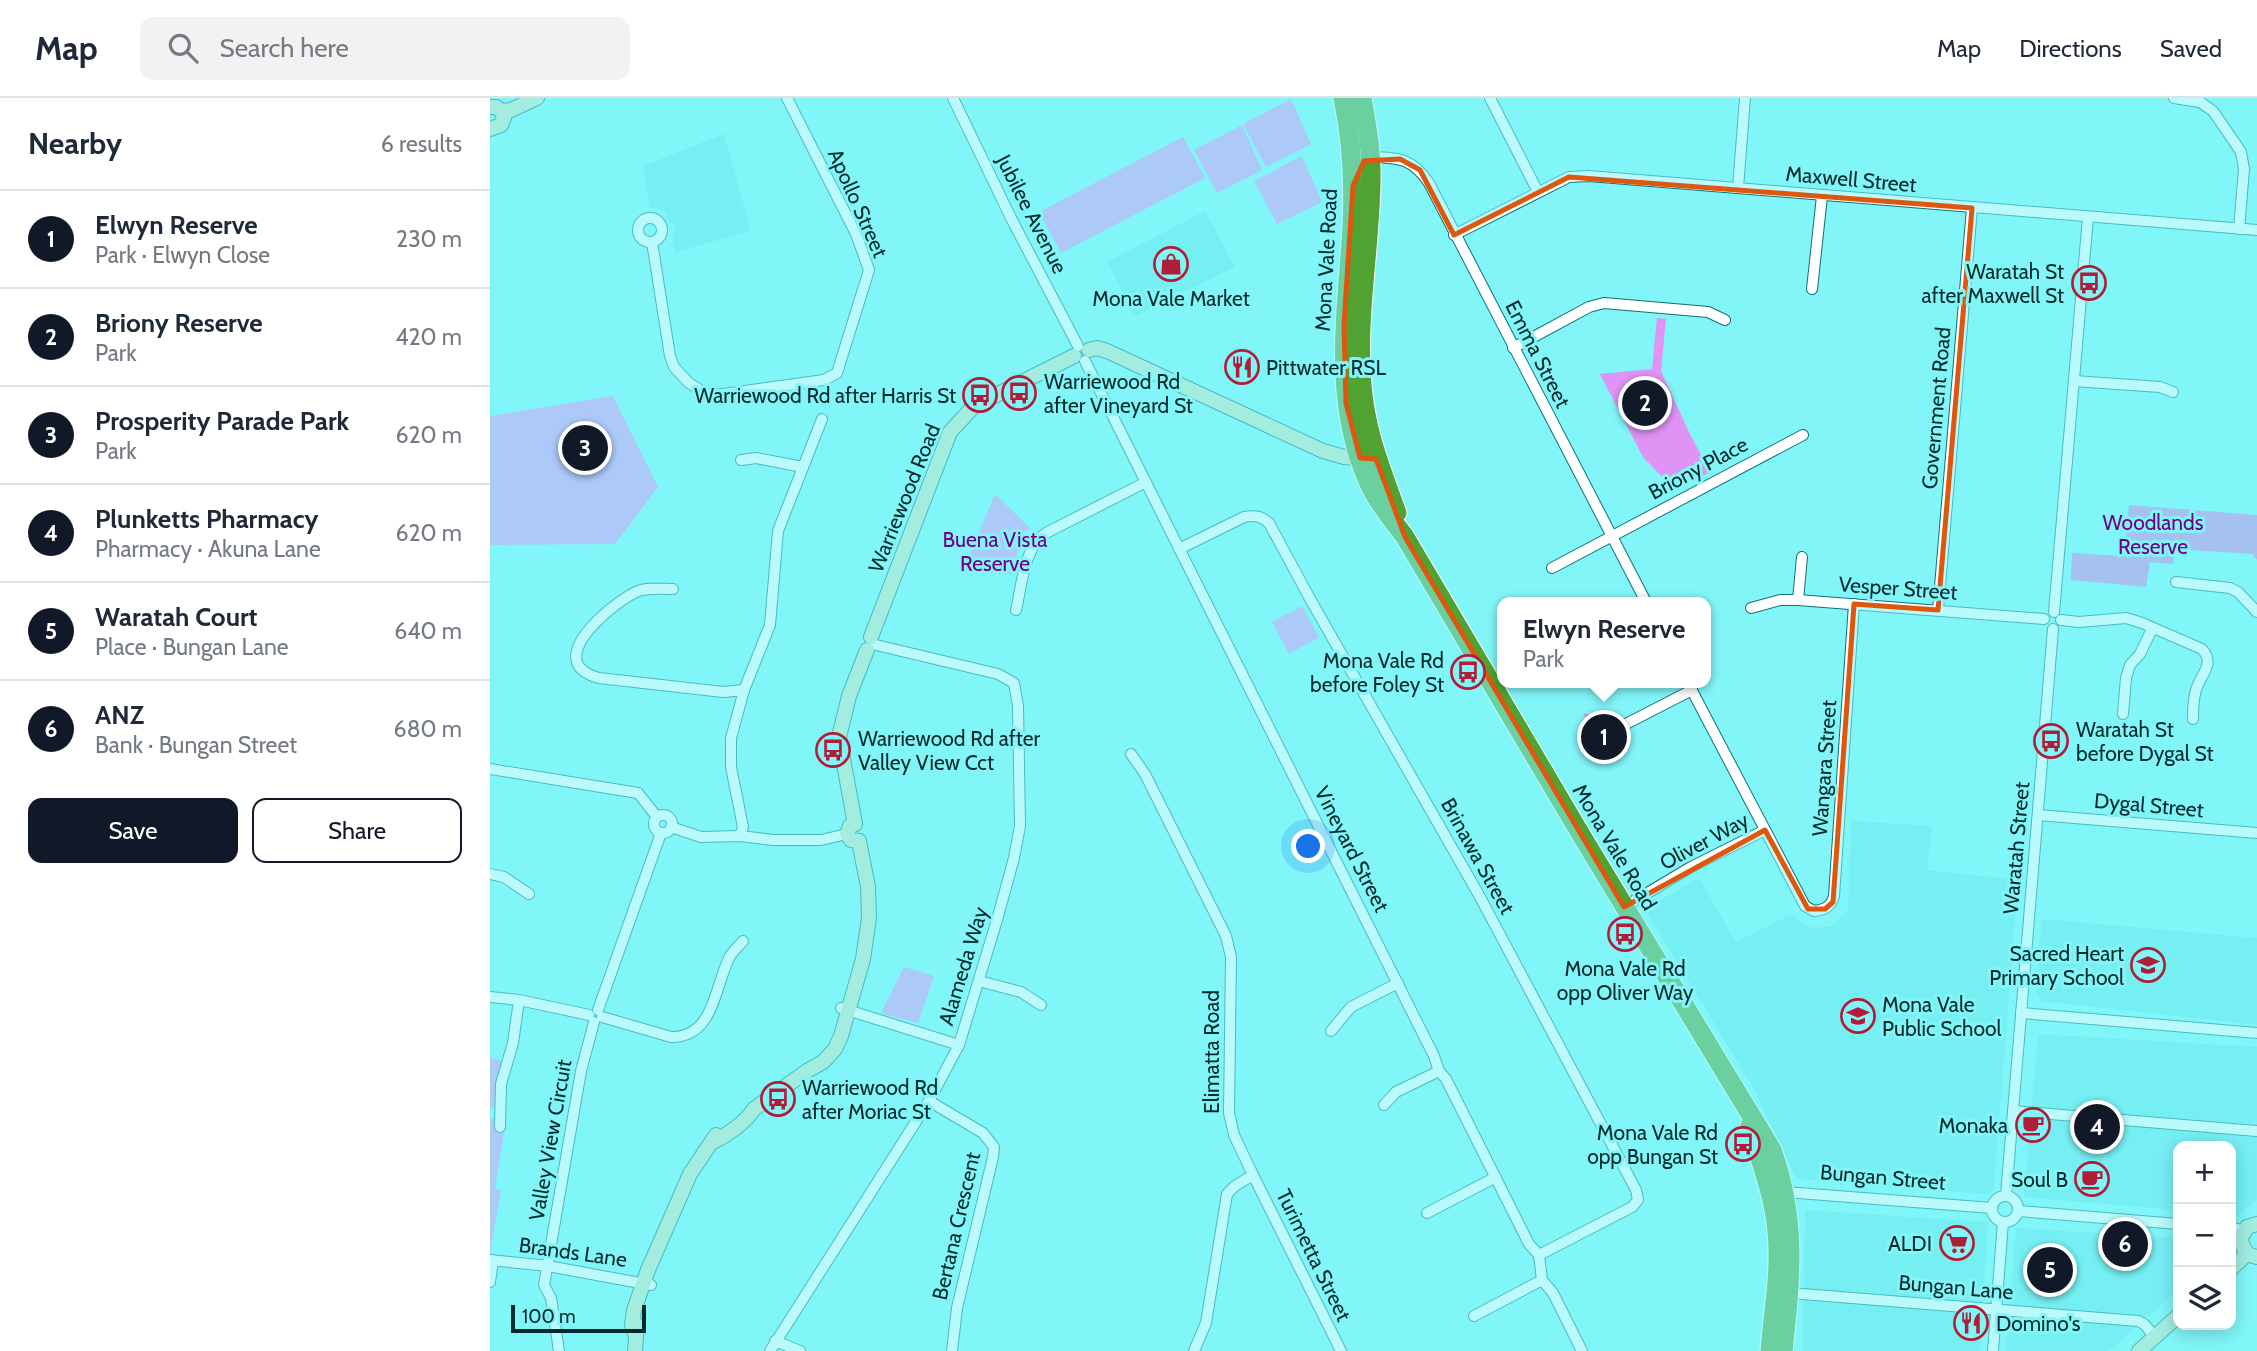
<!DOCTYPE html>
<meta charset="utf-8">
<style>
:root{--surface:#fff;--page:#f2f2f3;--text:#1f2937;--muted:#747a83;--line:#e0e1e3;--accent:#111827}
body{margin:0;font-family:Cabin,sans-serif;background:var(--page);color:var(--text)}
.controls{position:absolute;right:21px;bottom:21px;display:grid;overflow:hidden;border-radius:14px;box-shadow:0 4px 18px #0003}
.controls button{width:63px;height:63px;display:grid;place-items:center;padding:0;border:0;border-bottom:2px solid var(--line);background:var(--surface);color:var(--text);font:35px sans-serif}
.scale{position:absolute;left:21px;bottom:18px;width:135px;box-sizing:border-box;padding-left:7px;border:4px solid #032b2c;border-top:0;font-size:19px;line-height:24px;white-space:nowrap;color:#032b2c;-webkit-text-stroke:5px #82f5f9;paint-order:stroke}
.you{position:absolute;left:819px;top:749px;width:24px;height:24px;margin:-18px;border:5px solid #fff;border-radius:50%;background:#1a73e8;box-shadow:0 0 0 10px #1a73e833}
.badge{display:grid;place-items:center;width:46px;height:46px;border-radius:50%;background:var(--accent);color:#fff;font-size:23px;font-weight:700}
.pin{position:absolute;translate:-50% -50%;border:4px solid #fff;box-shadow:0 2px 7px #0006}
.popup{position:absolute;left:1007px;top:499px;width:214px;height:91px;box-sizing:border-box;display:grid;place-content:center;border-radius:14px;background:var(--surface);filter:drop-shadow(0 2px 5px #0005);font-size:23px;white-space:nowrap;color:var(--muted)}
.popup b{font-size:26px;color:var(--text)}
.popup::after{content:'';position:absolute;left:50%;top:100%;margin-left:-14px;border:14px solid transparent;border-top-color:var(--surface)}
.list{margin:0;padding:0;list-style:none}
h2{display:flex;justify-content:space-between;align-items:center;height:91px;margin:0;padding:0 28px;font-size:30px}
h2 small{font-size:23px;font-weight:400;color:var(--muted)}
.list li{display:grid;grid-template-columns:46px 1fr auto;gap:21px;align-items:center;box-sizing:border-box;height:98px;padding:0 28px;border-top:2px solid var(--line)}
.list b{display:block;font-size:26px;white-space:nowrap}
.list p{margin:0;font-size:23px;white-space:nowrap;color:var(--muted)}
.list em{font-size:23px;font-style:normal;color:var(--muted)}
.actions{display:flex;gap:14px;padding:21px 28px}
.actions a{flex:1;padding:16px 0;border:2px solid var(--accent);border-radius:14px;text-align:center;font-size:24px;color:var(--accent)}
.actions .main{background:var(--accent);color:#fff}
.icon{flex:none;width:38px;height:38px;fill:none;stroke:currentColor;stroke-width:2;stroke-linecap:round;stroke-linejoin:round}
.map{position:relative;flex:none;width:1767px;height:1253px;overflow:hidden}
header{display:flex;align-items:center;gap:42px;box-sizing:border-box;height:98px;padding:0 35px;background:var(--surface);border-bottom:2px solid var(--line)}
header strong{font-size:33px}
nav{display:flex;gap:38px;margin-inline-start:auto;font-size:24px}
.search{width:490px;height:63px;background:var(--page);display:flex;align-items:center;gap:18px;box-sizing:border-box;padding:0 24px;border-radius:14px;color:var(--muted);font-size:26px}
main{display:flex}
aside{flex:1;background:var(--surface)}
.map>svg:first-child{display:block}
.built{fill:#68e7ec}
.green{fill:#df93f5}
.forest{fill:#cf80e5}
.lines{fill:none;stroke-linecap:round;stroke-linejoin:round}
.street-casing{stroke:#0a7377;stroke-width:12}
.secondary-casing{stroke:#0a7377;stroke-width:16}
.highway-casing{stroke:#fff;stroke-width:21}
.street{stroke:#fff;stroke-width:10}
.secondary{stroke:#cae3c2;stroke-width:14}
.highway{stroke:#50a332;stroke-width:19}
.marked{fill:none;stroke:#dd570e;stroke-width:5;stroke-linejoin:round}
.labels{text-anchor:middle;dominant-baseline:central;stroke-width:6;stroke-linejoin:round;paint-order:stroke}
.street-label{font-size:21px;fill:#032b2c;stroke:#82f5f9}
.poi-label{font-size:21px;fill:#032b2c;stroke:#82f5f9;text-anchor:end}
.park-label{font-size:21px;fill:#700188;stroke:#82f5f9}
</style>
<header>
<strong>Map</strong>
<div class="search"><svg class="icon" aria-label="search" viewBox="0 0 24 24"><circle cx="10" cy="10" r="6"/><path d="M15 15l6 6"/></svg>Search here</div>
<nav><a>Map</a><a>Directions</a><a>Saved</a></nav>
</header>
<main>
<aside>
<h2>Nearby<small>6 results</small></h2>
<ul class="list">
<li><span class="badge">1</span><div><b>Elwyn Reserve</b><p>Park · Elwyn Close</p></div><em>230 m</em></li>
<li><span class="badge">2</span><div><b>Briony Reserve</b><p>Park</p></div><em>420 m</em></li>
<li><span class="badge">3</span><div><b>Prosperity Parade Park</b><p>Park</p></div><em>620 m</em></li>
<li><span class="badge">4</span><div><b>Plunketts Pharmacy</b><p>Pharmacy · Akuna Lane</p></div><em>620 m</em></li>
<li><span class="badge">5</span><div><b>Waratah Court</b><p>Place · Bungan Lane</p></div><em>640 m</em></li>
<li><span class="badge">6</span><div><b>ANZ</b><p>Bank · Bungan Street</p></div><em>680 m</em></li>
</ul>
<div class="actions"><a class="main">Save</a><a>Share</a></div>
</aside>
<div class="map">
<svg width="1767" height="1253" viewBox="0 0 1767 1253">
<rect width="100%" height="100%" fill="#82f5f9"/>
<g class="built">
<path d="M 234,36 L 261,133 L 185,154 L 182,133 L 185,132 L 184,126 L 181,125 L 174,113 L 160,109 L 153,68 Z"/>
<path d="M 715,113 L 745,169 L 645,218 L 617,164 Z"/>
<path d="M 1361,723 L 1442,728 L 1437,772 L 1528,782 L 1504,1090 L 1497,1096 L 1307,1081 L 1264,991 L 1158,816 L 1160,808 L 1209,780 L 1246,844 L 1300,817 L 1322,830 L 1343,828 L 1358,811 Z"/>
<path d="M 1552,821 L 1767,840 L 1767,927 L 1551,903 L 1546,895 Z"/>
<path d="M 1548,936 L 1767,949 L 1767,1101 L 1748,1117 L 1741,1116 L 1741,1048 L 1688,1048 L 1688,1112 L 1534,1099 Z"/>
<path d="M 1315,1112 L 1498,1124 L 1490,1253 L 1312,1253 Z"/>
<path d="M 1526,1130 L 1688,1140 L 1688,1192 L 1619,1253 L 1516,1253 Z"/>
</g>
<g class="green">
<path d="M 801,1 L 821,46 L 776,69 L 753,26 Z"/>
<path d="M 752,27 L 772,72 L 727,95 L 704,52 Z"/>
<path d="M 693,39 L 715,80 L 571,155 L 549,114 Z"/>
<path d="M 812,58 L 832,104 L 787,126 L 764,83 Z"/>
<path d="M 1167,220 L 1176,221 L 1171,273 L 1199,334 L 1220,374 L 1185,392 L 1153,359 L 1110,276 L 1162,271 Z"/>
<path d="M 123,298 L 168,389 L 125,446 L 0,447 L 0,318 Z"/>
<path d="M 505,396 L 541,431 L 532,435 L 522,476 L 480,474 L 479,459 Z"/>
<path d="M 812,508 L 829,539 L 799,556 L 782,524 Z"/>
<path d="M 1093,615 L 1116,621 L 1118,635 L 1127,643 L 1125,649 L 1116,659 Z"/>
<path d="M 414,869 L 444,878 L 428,925 L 391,915 Z"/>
<path d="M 0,960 L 10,962 L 12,965 L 3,1010 L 0,1011 Z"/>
<path d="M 0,1021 L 4,1021 L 7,1033 L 14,1034 L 5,1091 L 11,1092 L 0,1155 Z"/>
</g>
<path class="forest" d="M 1639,407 L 1767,417 L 1767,462 L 1762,456 L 1685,451 L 1683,466 L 1660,464 L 1656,489 L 1581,482 L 1582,455 L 1635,458 Z"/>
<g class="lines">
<g class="street-casing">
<g id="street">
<path d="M 463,0 L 522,122 L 588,248"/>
<path d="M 1000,0 L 1048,94"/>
<path d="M 1684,0 L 1710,4 L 1723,13 L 1751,54 L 1754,71 L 1749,131"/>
<path d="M 881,59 C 909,60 922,60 939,85 L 1156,504"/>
<path d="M 1248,90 L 1255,0"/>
<circle cx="160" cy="132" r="12"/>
<path d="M 964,137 L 1079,79 L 1099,78 L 1767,132"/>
<path d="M 162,144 L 180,258 L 184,269 L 199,285 L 215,295 L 226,297 L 334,282 L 347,275 L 379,172 L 366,136 L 297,0"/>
<path d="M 1322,191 L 1332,98"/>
<path d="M 1023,250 L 1099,209 L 1114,205 L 1218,214 L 1235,222"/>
<path d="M 595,263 L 944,958 L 949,973 L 956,981 L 1039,1146 L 1049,1157 L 1052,1182 L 1063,1195 L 1092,1253"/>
<path d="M 1584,283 L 1670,289 L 1683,294"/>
<path d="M 251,362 L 266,360 L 313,369"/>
<path d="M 689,451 L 754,419 C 765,417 771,418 779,425 L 819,499 L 990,799 L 1146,1092 L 1148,1102 L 1142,1109 L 1049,1157"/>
<path d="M 1062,470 L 1313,337"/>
<path d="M 1686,484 L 1740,490 L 1748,494 L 1767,514"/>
<path d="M 183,491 C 172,491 155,489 146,494 C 121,506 50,564 109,580 L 233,594 L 254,592"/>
<path d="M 1308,502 L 1312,459"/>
<path d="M 1261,510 L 1290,502 L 1308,502 L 1554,521"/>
<path d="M 526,512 C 532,488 533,450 556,435 L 656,384"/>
<path d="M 1448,512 L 1482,110"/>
<path d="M 1564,514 L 1598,119"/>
<path d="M 1571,522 L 1589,524 L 1636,520 L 1652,525 L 1712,551 C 1726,566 1710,577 1706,592 C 1703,601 1703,612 1703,621"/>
<path d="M 1198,585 L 1315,808 L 1324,813 C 1334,812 1341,809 1344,798 L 1364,506"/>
<path d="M 1633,616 L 1636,580 L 1640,567 L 1650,556 L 1662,531"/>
<path d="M 1132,628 L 1202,592"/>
<path d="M 641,656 L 655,676 L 736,838 L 741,859 L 739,1015 L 744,1037 L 763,1077 L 745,1088 L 737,1096 L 716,1225 L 704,1253"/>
<path d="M 0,671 L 148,695 L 167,719"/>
<path d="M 1548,717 L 1767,735"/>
<circle cx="173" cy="726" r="9"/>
<path d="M 181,729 L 211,739 L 250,738 L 283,742 L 331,742 L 357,736"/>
<path d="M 250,738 L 253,729 L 241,669 L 241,640 L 254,592 L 280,527 L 288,433 L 332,321"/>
<path d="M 0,776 L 14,779 L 39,796"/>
<path d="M 1134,809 L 1201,769 L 1275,732"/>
<path d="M 489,883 L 531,894 L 551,907"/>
<path d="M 0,899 L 29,902 L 99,917"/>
<path d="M 351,910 L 469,947"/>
<path d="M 108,912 L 171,735"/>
<path d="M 1531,915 L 1767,935"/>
<path d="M 112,919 L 181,939 C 224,939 224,891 239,860 C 242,854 248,849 253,843"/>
<path d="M 841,933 L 861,909 L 908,885"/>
<path d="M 439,1003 L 493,1035 L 504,1049 L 503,1059 L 467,1210 L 462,1253"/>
<path d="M 894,1007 L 906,994 L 949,973"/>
<path d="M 1523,1013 L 1767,1033"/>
<path d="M 10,1029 L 11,986 L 23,945 L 29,902"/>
<path d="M 763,1077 L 851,1253"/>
<path d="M 1295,1094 L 1502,1110"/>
<circle cx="1515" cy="1111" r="13"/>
<path d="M 1516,1098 L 1563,531"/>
<path d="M 1528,1113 L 1688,1126"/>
<path d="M 937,1115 L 1006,1079"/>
<path d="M 1741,1129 L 1753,1133"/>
<path d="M 0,1162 L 58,1168 L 161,1187"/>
<path d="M 0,1184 L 3,1163"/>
<path d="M 1300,1195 L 1648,1223 L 1654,1226 L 1665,1239"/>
<path d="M 984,1218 L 1052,1182"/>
<path d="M 285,1243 L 310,1253"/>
<path d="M 69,1253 L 61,1200 L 54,1187 L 91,973 L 104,924"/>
<path d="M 280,1253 L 439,1003 L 469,947 L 507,822 L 524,760 L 530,728 L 528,608 L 524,585 L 508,576 L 386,547"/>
<path d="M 1503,1253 L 1513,1124"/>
</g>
</g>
<g class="secondary-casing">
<g id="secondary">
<path d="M 0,9 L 6,9 L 12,13 L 21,12 L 47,0"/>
<path d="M 0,31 L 11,27 L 14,20 L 12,13"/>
<path d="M 599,252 L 607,250 L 617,253 L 833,353 L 854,359 L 878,361"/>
<path d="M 381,539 L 460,334 L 484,308 L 584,258"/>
<path d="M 365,726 L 349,639 L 359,598 L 377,552"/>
<path d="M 365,726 L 360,728 L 357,736 L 361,742 L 369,743"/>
<path d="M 221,1045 C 236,1038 255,1025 264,1011 L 317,973 L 333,964 L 345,951 L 351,938 L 373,861 L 379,820 L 378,789 L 369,743"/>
<path d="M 1767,1126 L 1757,1129 L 1750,1142 L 1757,1156 L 1767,1159"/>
<path d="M 1741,1171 L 1757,1156"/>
<path d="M 145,1236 L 142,1227 L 144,1212 L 158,1172 L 200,1076 L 226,1037"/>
<path d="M 145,1253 L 147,1227"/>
<path d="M 1649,1253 L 1688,1218"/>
</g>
</g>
<g class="highway-casing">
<g id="highway">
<path d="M 853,0 C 862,42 864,85 862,128 C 857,214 842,299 877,381 C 886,403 901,420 915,439 L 1093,740 L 1282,1052 C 1307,1122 1301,1180 1293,1253"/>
<path d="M 872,0 C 877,28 882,56 881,85 C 880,152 866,219 872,287 C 876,335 891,370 907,415"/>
<path d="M 1260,1028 C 1270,1063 1284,1097 1287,1134 C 1291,1173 1283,1214 1280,1253"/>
</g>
</g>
<use href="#street" class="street"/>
<use href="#secondary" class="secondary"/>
<use href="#highway" class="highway"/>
</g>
<path d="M0 0H1767V1253H0ZM 910,61 L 930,72 L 964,137 L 1079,79 L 1482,110 L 1448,512 L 1364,506 L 1343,804 L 1335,811 L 1318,811 L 1275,732 L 1134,809 L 915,439 L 886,361 L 870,360 L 856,305 L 854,227 L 863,88 L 874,63 Z" fill="#82f5f9" fill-opacity=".55" fill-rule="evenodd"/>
<path class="marked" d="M 910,61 L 930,72 L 964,137 L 1079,79 L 1482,110 L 1448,512 L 1364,506 L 1343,804 L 1335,811 L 1318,811 L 1275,732 L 1134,809 L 915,439 L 886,361 L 870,360 L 856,305 L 854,227 L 863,88 L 874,63 Z"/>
<defs>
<g id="shop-ring" transform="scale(1.75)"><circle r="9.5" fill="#82f5f9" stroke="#b01d36" stroke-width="1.5"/><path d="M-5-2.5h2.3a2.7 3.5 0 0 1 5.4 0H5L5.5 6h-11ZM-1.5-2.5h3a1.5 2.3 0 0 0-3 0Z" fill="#b01d36"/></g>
<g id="bus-ring" transform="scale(1.75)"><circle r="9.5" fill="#82f5f9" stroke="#b01d36" stroke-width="1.5"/><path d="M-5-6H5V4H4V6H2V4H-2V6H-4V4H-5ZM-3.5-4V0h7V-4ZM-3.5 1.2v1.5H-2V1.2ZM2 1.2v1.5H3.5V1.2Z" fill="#b01d36"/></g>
<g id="restaurant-ring" transform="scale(1.75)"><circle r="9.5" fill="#82f5f9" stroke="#b01d36" stroke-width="1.5"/><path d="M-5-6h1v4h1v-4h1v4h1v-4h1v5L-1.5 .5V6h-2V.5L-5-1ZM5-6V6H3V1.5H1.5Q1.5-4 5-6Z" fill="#b01d36"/></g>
<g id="school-ring" transform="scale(1.75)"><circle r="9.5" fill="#82f5f9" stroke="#b01d36" stroke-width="1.5"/><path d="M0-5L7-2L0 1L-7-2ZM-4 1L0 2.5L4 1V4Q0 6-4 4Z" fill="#b01d36"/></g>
<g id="cafe-ring" transform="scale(1.75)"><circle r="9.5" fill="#82f5f9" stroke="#b01d36" stroke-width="1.5"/><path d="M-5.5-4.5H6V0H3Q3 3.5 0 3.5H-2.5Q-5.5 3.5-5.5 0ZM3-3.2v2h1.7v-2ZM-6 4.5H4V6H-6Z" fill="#b01d36"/></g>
<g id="supermarket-ring" transform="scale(1.75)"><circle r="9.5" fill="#82f5f9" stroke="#b01d36" stroke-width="1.5"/><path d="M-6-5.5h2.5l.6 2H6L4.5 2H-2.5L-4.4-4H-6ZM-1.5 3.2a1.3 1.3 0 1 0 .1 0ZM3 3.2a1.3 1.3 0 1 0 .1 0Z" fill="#b01d36"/></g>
</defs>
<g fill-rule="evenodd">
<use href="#shop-ring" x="681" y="166"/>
<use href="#bus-ring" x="1599" y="185"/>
<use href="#restaurant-ring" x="752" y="269"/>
<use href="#bus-ring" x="529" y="295"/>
<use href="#bus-ring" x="490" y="297"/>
<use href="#bus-ring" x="978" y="574"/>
<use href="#bus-ring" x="1561" y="643"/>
<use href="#bus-ring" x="343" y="652"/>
<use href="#bus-ring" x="1135" y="836"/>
<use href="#school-ring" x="1658" y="867"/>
<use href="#school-ring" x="1368" y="918"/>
<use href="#bus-ring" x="288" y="1001"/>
<use href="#cafe-ring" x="1543" y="1027"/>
<use href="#bus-ring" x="1253" y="1046"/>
<use href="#cafe-ring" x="1602" y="1081"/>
<use href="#supermarket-ring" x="1467" y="1145"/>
<use href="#restaurant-ring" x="1481" y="1225"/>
</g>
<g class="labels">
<g class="street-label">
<text transform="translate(1361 81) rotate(5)">Maxwell Street</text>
<text transform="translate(368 105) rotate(66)">Apollo Street</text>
<text transform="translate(542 116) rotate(63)">Jubilee Avenue</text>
<text transform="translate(836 162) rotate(-87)">Mona Vale Road</text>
<text transform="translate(1048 256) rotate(63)">Emma Street</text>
<text transform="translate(1446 310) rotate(-85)">Government Road</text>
<text transform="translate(1208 370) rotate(-28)">Briony Place</text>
<text transform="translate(414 400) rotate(-68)">Warriewood Road</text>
<text transform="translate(1408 490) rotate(4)">Vesper Street</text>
<text transform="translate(1334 670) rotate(-86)">Wangara Street</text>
<text transform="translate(1659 707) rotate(5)">Dygal Street</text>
<text transform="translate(1214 743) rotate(-28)">Oliver Way</text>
<text transform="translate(1125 749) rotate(59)">Mona Vale Road</text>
<text transform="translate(1526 750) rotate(-85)">Waratah Street</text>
<text transform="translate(862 751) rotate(63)">Vineyard Street</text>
<text transform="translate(988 758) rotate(61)">Brinawa Street</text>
<text transform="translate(473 868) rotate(-73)">Alameda Way</text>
<text transform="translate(721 954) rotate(-90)">Elimatta Road</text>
<text transform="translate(60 1042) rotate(-80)">Valley View Circuit</text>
<text transform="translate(1393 1079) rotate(5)">Bungan Street</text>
<text transform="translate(466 1128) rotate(-77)">Bertana Crescent</text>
<text transform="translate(83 1154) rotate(8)">Brands Lane</text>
<text transform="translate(824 1157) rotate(64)">Turimetta Street</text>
<text transform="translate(1466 1189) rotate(5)">Bungan Lane</text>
</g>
<g class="poi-label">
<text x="1574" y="173">Waratah St<tspan x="1574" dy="24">after Maxwell St</tspan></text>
<text x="681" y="200" text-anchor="middle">Mona Vale Market</text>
<text x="776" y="269" text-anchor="start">Pittwater RSL</text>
<text x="554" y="283" text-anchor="start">Warriewood Rd<tspan x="554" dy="24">after Vineyard St</tspan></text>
<text x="466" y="297">Warriewood Rd after Harris St</text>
<text x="954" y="562">Mona Vale Rd<tspan x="954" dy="24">before Foley St</tspan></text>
<text x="1586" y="631" text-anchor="start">Waratah St<tspan x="1586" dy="24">before Dygal St</tspan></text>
<text x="368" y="640" text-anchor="start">Warriewood Rd after<tspan x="368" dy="24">Valley View Cct</tspan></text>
<text x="1634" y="855">Sacred Heart<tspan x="1634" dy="24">Primary School</tspan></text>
<text x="1135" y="870" text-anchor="middle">Mona Vale Rd<tspan x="1135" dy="24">opp Oliver Way</tspan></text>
<text x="1392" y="906" text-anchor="start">Mona Vale<tspan x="1392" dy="24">Public School</tspan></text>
<text x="312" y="989" text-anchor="start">Warriewood Rd<tspan x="312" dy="24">after Moriac St</tspan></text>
<text x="1518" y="1027">Monaka</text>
<text x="1228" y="1034">Mona Vale Rd<tspan x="1228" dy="24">opp Bungan St</tspan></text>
<text x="1578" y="1081">Soul B</text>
<text x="1442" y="1145">ALDI</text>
<text x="1506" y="1225" text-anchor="start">Domino's</text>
</g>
<g class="park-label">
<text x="1663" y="424">Woodlands<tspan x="1663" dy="24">Reserve</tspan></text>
<text x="505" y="441">Buena Vista<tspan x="505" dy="24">Reserve</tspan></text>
</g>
</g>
</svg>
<div class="controls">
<button>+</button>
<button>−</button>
<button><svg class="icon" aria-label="layers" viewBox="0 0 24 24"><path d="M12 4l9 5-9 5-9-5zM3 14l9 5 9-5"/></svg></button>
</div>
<div class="scale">100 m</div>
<div class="you"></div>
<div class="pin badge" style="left:1114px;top:639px">1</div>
<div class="popup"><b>Elwyn Reserve</b>Park</div>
<div class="pin badge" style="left:1155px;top:305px">2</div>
<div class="pin badge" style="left:95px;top:350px">3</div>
<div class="pin badge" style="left:1607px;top:1029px">4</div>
<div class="pin badge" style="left:1560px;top:1172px">5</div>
<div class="pin badge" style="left:1635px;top:1146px">6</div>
</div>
</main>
